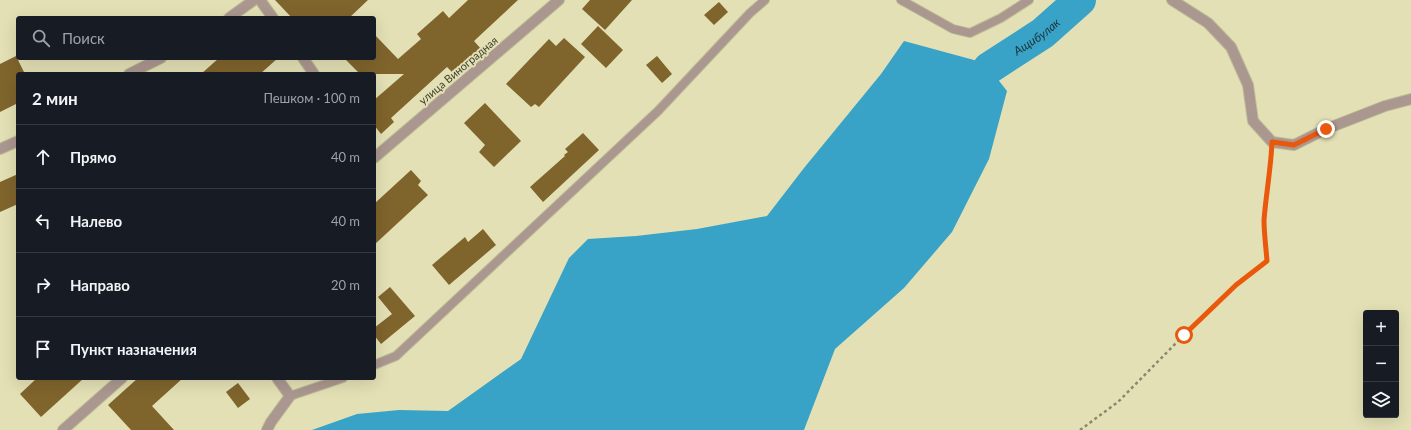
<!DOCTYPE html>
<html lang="ru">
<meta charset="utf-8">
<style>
:root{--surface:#171b24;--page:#20242c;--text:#f1f3f6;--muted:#9ea1a6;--line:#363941}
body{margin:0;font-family:Lato,sans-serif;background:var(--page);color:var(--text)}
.controls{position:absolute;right:12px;bottom:12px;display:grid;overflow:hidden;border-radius:4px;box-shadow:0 4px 16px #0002}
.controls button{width:36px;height:36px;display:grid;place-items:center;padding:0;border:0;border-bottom:1px solid var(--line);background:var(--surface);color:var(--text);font:20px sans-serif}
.stop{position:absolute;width:12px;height:12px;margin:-9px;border:3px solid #ea580c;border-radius:50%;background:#fff}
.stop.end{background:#ea580c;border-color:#fff;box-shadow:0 1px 4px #0008}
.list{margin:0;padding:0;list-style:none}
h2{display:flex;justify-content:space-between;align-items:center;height:52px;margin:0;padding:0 16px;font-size:17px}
h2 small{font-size:13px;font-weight:400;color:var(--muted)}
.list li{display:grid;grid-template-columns:26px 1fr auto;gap:12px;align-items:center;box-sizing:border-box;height:64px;padding:0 16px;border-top:1px solid var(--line)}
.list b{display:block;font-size:15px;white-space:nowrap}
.list em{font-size:13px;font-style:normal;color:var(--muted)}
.icon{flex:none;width:22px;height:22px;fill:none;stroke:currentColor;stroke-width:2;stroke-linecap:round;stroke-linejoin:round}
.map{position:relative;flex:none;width:1411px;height:430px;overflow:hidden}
.search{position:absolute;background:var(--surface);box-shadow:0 4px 16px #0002;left:16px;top:16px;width:360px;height:44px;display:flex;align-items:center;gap:10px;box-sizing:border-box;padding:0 14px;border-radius:4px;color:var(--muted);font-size:15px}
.panel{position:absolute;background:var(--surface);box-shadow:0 4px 16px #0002;left:16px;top:72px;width:360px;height:308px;border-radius:4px}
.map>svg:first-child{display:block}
.water{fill:#38a3c7}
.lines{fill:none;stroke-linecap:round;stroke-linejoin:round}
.river{stroke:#38a3c7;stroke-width:32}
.building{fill:#7f642c}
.lane-casing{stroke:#bfbc97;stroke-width:10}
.street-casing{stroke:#bfbc97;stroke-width:12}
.path{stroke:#8a886b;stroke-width:2.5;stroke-dasharray:3 3;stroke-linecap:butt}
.lane{stroke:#aa978f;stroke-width:8}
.street{stroke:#aa978f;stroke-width:10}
.route{stroke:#ea580c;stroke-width:5}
.labels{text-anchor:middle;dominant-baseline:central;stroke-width:4;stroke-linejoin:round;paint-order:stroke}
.street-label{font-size:11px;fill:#3f3e2c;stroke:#e3e0b5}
.water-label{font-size:12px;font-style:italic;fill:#1a3139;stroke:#e3e0b5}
</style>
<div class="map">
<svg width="1411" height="430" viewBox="0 0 1411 430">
<rect width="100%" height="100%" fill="#e3e0b5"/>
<path class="water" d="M 904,41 L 985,63 L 1007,91 L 989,159 L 952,232 L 904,288 L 835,349 L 804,430 L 312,430 L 357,414 L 399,410 L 448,411 L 521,359 L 569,258 L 588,239 L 636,236 L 697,229 L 767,216 L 804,168 L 881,74 Z"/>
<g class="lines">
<path class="river" id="s1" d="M 989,68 L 1043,33 L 1080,0"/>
</g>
<g class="building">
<path d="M 275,0 L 368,0 L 349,18 L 292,18 Z"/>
<path d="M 468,0 L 518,0 L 474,41 L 482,50 L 455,75 L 447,67 L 391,118 L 394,122 L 381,134 L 374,125 L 374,100 L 404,74 L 360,74 L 344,58 L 374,58 L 374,34 L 398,59 L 421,39 L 417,34 L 443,11 L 449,18 Z"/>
<path d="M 590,0 L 632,0 L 605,30 L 582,9 Z"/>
<path d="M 719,2 L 728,12 L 714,25 L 704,15 Z"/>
<path d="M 598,26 L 623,50 L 606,68 L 581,44 Z"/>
<path d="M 564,38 L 585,57 L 539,107 L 535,104 L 531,107 L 506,84 L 549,39 L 556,46 Z"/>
<path d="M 16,56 L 25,74 L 18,74 L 18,103 L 0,112 L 0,64 Z"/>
<path d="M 657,56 L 672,74 L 662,83 L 646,65 Z"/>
<path d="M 219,58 L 278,58 L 260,74 L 201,74 Z"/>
<path d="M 485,103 L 521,141 L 494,167 L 479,152 L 485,145 L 464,123 Z"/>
<path d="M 583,133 L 599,150 L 543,202 L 530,187 L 565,156 L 564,155 L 568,152 L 565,149 Z"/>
<path d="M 411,170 L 421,181 L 418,185 L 428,195 L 374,245 L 374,204 Z"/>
<path d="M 18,174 L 18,204 L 0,212 L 0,182 Z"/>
<path d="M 483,229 L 496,245 L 449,285 L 432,265 L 465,237 L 468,242 Z"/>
<path d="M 390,287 L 415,316 L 381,344 L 374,335 L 374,328 L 392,314 L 378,297 Z"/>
<path d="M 37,378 L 84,378 L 41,417 L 20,394 Z"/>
<path d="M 138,378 L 183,378 L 152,406 L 174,430 L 131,430 L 108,405 Z"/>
<path d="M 238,383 L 250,399 L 238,408 L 226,392 Z"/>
</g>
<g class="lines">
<g class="lane-casing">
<g id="lane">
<path d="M 901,0 L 953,29 L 970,33 L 1001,18 L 1029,0"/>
<path d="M 374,365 L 396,356 L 658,111 L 750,13 L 765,0"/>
<path d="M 290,396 L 343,378"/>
</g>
</g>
<g class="street-casing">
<g id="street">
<path d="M 260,0 L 273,18"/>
<path d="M 1172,0 L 1208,23 L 1231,47 L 1248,85 L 1253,121 L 1272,142 L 1294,145 L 1326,129 L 1385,106 L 1411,99"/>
<path d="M 229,18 L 254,0"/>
<path d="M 303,58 L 314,74"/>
<path d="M 129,74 L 161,58"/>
<path d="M 0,149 L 18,141"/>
<path d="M 374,158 L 559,0"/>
<path d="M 63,430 L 122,378"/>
<path d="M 267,430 L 271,422 L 290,396 L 277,378"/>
</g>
</g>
<path class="path" d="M 1080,430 L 1118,402 L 1184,335 L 1236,285 L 1267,261 L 1264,222 L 1272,154"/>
<use href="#lane" class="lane"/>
<use href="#street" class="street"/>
</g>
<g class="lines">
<path class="route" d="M 1184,335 L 1236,285 L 1267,261 C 1266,248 1264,233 1264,220 C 1266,194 1271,168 1272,142 L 1294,145 L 1326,129"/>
</g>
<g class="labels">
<g class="street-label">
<text transform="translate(458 70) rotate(-40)">улица Виноградная</text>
</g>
<g class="water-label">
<text stroke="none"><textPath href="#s1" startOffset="57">Ащибулак</textPath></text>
</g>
</g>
</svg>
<div class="controls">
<button>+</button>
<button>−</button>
<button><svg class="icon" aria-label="layers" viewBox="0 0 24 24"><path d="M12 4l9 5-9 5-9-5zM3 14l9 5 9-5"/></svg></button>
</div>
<div class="stop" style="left:1184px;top:335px"></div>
<div class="stop end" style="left:1326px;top:129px"></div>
<div class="search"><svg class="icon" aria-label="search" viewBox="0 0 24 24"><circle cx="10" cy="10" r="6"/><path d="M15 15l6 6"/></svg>Поиск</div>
<section class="panel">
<h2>2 мин<small>Пешком · 100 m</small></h2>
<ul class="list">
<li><svg class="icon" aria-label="ahead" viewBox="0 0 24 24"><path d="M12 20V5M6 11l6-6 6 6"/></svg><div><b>Прямо</b></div><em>40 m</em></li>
<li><svg class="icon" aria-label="left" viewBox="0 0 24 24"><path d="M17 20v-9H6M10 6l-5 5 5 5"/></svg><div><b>Налево</b></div><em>40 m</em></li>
<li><svg class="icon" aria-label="right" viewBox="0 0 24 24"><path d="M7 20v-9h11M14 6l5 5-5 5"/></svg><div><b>Направо</b></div><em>20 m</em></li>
<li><svg class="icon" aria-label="arrive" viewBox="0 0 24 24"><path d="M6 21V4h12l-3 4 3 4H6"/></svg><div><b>Пункт назначения</b></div></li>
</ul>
</section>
</div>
